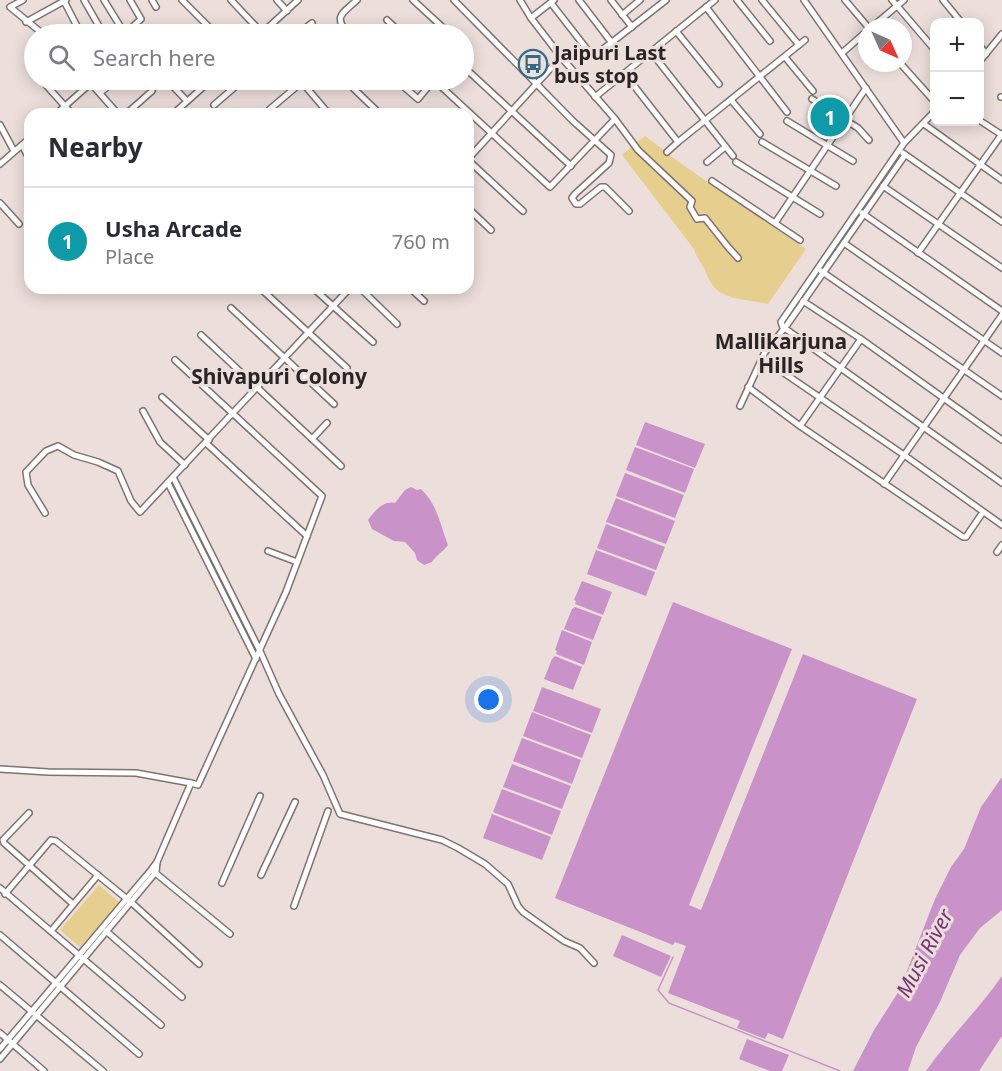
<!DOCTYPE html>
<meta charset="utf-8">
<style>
:root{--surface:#fff;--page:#f2f2f3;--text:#2b2b33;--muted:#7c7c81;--line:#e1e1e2;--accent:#346a85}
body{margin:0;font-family:"Noto Sans",sans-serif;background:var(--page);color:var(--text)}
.controls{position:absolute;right:18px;top:18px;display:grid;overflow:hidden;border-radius:12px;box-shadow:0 3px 15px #0003}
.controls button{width:54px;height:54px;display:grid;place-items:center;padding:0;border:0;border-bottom:2px solid var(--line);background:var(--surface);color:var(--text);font:30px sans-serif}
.compass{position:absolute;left:858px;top:18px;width:54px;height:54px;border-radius:50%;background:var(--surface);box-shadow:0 3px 15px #0003;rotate:135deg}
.you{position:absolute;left:489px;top:700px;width:21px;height:21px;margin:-15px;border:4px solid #fff;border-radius:50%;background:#1a73e8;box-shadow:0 0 0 9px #1a73e833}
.badge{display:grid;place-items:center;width:39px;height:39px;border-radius:50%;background:var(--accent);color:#fff;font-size:20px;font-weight:700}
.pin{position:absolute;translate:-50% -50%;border:3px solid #fff;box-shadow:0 2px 6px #0006}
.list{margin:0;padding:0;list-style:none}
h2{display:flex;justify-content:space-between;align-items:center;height:78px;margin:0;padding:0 24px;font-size:26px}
h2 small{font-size:20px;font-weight:400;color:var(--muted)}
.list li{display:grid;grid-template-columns:39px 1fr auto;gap:18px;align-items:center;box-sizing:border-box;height:108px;padding:0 24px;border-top:2px solid var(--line)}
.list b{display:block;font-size:22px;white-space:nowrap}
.list p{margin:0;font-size:20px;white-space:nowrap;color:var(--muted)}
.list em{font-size:20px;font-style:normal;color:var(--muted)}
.icon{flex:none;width:33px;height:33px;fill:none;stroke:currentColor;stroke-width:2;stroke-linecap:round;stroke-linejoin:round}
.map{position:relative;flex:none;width:1002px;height:1071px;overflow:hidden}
.search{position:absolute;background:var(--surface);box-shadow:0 3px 15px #0003;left:24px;top:24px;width:450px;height:66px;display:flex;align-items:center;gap:15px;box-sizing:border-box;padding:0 21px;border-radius:33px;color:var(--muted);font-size:22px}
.panel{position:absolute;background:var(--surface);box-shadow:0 3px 15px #0003;left:24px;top:108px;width:450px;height:186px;border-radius:18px}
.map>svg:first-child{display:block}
.green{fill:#e6cf8e}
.water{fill:#c993c9}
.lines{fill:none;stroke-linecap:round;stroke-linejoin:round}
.stream{stroke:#c993c9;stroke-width:1.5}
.street-casing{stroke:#7f7270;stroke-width:8}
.street{stroke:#fff;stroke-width:5}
.labels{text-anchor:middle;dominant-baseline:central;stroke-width:6;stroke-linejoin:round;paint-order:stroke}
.poi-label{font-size:20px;font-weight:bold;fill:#2a2524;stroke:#ecdedb;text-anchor:start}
.neighbourhood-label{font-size:21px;font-weight:bold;fill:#2a2524;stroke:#ecdedb}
.water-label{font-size:21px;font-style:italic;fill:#743475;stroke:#ecdedb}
</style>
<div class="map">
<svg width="1002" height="1071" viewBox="0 0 1002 1071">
<rect width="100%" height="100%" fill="#ecdedb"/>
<g class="green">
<path d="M 645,136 L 683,165 L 806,249 L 768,304 C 752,300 724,300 714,287 C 710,283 707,275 705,270 C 701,262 696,257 694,249 L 622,155 Z"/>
<path d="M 99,885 L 119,902 L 80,947 L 60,930 Z"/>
</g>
<g class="water">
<path d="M 645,422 L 705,444 L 695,468 L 636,445 Z"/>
<path d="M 635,447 L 694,469 L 685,493 L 626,470 Z"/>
<path d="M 625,473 L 684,495 L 675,518 L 616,496 Z"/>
<path d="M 411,487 L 417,490 L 421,489 C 438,505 440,525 448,545 C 443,552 436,555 432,562 L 424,565 L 417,560 L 415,553 L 405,542 L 394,541 L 372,529 L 368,520 C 374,512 383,500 395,503 L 405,490 Z"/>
<path d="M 616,498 L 675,521 L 666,544 L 606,522 Z"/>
<path d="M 606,524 L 665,547 L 656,570 L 597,548 Z"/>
<path d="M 596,550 L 655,572 L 646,596 L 587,574 Z"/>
<path d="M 582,581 L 612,592 L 603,615 L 575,604 L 576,601 L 574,600 Z"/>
<path d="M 673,602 L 792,649 L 689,905 L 701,910 L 803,654 L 917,699 L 783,1039 L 768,1033 L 765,1039 L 737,1028 L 740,1021 L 668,993 L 686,946 L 675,942 L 673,945 L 555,898 Z"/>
<path d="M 575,607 L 602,617 L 593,640 L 564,629 L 572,609 Z"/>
<path d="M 562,630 L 592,642 L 584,665 L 556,654 L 557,651 L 555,650 Z"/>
<path d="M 555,656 L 582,667 L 573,690 L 544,679 L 552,659 Z"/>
<path d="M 542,687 L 601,709 L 592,733 L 533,711 Z"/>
<path d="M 532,712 L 591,735 L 582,758 L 523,736 Z"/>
<path d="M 522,738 L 581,760 L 572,784 L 513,761 Z"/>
<path d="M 512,764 L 571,786 L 562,809 L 503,787 Z"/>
<path d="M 1002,777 L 1002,910 L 980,928 L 960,955 L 940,1002 L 916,1047 L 908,1071 L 853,1071 L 874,1030 L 899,991 L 935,899 L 951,867 L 964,849 L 981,807 Z"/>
<path d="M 502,789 L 561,811 L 552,835 L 493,812 Z"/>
<path d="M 492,814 L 551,837 L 542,860 L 483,838 Z"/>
<path d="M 622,935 L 671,956 L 661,977 L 613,956 Z"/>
<path d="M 1002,976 L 1002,1036 L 979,1071 L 926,1071 C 949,1038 979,1009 1002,976 Z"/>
<path d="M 747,1039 L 789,1055 L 782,1071 L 770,1071 L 739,1059 Z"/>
</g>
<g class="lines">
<path class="stream" d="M 673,957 L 658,990 L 669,1003 L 840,1071"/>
<g class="street-casing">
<g id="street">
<path d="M 23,0 L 10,7 L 43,34"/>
<path d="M 84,0 L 100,28"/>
<path d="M 104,0 L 125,34"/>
<path d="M 152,0 L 156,7"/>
<path d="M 182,0 L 216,34"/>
<path d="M 231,0 L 263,34"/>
<path d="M 277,0 L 287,11"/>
<path d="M 413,0 L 450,34"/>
<path d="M 454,0 L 573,121 L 611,155 L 609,163 L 575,194 L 572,198 L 576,204 L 580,204 L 601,187 L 605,187 L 629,211"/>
<path d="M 520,0 L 531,18 L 561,57 L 615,119 L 638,150 L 692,201 L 690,207 L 697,219 L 705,218 L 728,247 L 738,258"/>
<path d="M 579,0 L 612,43"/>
<path d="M 611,0 L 632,27"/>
<path d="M 737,0 L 770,41"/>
<path d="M 762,0 L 799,45"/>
<path d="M 804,0 L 904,143"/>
<path d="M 845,0 L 868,27"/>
<path d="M 892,0 L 934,49"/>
<path d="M 943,0 L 961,22"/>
<path d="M 64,1 L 81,34"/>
<path d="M 551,3 L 593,57 L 666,0"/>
<path d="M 706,7 L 787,112"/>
<path d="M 622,15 L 640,0"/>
<path d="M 531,18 L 554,0"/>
<path d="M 387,20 L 402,34"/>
<path d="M 26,22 L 66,0"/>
<path d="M 872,27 L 904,0"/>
<path d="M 167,29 L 171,34"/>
<path d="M 676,31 L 719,84"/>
<path d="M 125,34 L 141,19 L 130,0"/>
<path d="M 261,34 L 298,0"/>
<path d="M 298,34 L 312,23"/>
<path d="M 348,34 C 333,16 342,14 357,0"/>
<path d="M 980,46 L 986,54"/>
<path d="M 651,52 L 733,156"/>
<path d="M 842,53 L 867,31"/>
<path d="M 785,57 L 813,91"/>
<path d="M 980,61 L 1002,34"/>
<path d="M 900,63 L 934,101"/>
<path d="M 464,67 L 571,166"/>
<path d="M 624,73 L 678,142 L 805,40"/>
<path d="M 88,80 L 118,114"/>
<path d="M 167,80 L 187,101"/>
<path d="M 300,80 L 329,114"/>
<path d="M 396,80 L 418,99 L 434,80"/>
<path d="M 434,80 L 550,187 L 615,119"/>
<path d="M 46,85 L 72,114"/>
<path d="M 351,86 L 380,114"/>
<path d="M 100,93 L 115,80"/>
<path d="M 595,97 L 715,0"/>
<path d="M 1001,97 L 1002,97"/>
<path d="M 812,99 L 858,128 L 869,140"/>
<path d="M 731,100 L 760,134"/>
<path d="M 214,105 L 243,80"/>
<path d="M 270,109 L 302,82"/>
<path d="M 56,114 L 91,83"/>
<path d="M 126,114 L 152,91"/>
<path d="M 173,114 L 211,80"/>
<path d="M 787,121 L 853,161"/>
<path d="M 982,122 L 1002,135"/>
<path d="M 924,124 L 1002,180"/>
<path d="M 0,125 L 14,151"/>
<path d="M 762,142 L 836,186"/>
<path d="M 22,145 L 30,160"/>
<path d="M 667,152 L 678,142"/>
<path d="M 903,153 L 1002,222"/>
<path d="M 468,159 L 561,57"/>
<path d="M 468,160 L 523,211"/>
<path d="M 707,162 L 725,147"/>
<path d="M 736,162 L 820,214"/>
<path d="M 0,164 L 30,138"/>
<path d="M 712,181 L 800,240"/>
<path d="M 883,186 L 1002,268"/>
<path d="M 0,203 L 19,224"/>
<path d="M 468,208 L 491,230"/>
<path d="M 862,213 L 1002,311"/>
<path d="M 775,223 L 866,88"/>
<path d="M 844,243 L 1002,353"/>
<path d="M 918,253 L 1002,134"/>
<path d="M 821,271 L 1002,396"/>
<path d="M 260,288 L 347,368"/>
<path d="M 313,288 L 373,342"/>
<path d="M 360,288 L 397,324"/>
<path d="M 410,288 L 424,301"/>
<path d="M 803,301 L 861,339 L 1002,440"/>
<path d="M 231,308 L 334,404"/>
<path d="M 783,327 L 1002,483"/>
<path d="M 783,327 L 781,322 L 904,143 L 934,112"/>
<path d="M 201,335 L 341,466"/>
<path d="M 762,358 L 904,455 L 1002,525"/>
<path d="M 748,387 L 800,426 L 963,537 L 966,537 L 983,512"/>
<path d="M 162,397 L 209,440"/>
<path d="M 740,406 L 765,352 L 787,325 L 905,155"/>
<path d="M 143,411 L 160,442 L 185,465"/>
<path d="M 800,426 L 861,339"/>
<path d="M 312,439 L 327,423"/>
<path d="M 206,443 L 307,536"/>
<path d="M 173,477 L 260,651 L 279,694 L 323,775 L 340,814 L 442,840 L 458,848 L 485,864 L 508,884 L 518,906 L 523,912 L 564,941 L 580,948 L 594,963"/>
<path d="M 168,483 L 256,659"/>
<path d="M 884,484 L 1002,315"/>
<path d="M 45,513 L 28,485 L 26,472 L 46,451 L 58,446 L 74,455 L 98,462 L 118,471 L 131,501 L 140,512 L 350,288"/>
<path d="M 268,551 L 297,562"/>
<path d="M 997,552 L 1002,545"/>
<path d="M 0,769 L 48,772 L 136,773 L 191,783"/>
<path d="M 29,813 L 3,840 L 4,843 L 73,904"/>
<path d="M 153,871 L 230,934"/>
<path d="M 261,875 L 295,802"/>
<path d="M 222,883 L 260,796"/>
<path d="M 0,888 L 161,1025"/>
<path d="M 5,894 L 51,840 L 56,841 L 132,903 L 199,964"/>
<path d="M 294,906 L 328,811"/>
<path d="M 51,931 L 98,875"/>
<path d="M 106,931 L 182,997"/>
<path d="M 0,935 L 139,1054"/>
<path d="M 0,985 L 103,1071"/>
<path d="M 0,1033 L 44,1071"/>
<path d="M 0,1049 L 151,870 L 157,862 L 191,783 L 198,785 L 286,592 L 322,496 L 175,360"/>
<path d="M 0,1059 L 156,872 L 157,862"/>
</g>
</g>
<use href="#street" class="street"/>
</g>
<defs>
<g id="bus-ring" transform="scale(1.5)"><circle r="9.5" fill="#ecdedb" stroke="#346a85" stroke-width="1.5"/><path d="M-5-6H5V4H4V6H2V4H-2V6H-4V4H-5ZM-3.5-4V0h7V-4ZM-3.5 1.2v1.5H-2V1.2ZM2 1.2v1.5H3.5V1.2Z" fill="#346a85"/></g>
</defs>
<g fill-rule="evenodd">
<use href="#bus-ring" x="533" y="64"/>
</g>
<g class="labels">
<g class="poi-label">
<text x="554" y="52">Jaipuri Last<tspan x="554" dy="23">bus stop</tspan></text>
</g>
<g class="neighbourhood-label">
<text x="781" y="341">Mallikarjuna<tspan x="781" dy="24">Hills</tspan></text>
<text x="279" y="376">Shivapuri Colony</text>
</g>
<g class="water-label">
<text transform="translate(924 953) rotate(-62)">Musi River</text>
</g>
</g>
</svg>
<div class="controls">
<button>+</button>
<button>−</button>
</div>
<svg class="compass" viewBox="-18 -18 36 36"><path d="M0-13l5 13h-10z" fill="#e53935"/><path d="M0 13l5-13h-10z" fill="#7c7c81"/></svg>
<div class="you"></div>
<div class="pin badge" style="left:830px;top:117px;background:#0f9aa8">1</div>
<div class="search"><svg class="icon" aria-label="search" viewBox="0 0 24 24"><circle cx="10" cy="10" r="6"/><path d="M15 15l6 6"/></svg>Search here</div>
<section class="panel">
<h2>Nearby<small></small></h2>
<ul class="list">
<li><span class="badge" style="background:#0f9aa8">1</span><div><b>Usha Arcade</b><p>Place</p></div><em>760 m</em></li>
</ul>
</section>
</div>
